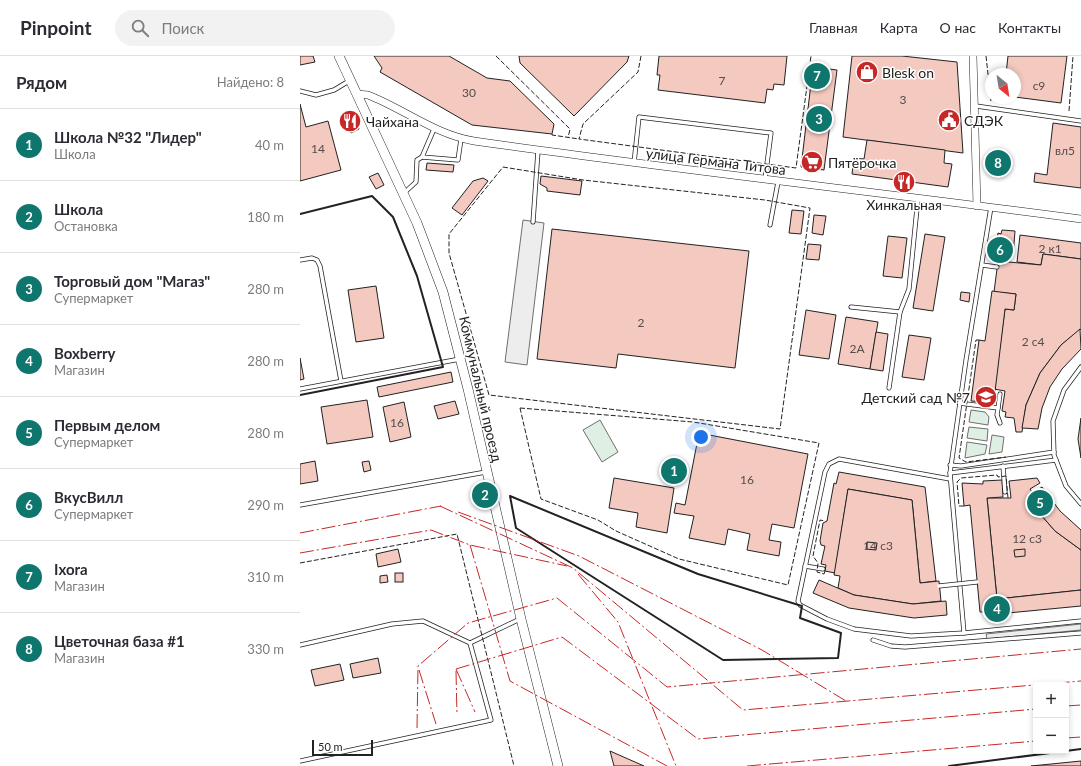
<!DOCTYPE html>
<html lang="ru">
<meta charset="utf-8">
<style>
:root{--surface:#fff;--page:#f2f2f3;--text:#2b2b33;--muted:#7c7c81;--line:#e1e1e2;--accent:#0f766e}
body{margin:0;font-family:Lato,sans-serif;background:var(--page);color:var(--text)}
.controls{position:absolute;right:12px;bottom:12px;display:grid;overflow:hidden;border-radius:4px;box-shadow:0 2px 6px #0003}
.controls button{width:36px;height:36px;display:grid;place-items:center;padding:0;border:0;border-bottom:1px solid var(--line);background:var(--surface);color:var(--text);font:20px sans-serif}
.compass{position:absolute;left:685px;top:12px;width:36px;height:36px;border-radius:50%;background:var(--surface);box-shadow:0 2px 6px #0003;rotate:150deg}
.scale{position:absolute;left:12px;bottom:10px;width:61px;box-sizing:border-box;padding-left:4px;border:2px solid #222;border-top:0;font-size:11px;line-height:14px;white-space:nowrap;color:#222;-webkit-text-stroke:3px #fff;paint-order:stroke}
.you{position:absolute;left:401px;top:381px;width:14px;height:14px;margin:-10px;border:3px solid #fff;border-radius:50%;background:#1a73e8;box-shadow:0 0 0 6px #1a73e833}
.badge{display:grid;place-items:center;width:26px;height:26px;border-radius:50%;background:var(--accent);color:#fff;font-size:13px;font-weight:700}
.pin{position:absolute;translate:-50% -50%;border:2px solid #fff;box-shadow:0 1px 4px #0006}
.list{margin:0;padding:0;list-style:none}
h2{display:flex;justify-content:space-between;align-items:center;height:52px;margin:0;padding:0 16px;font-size:17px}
h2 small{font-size:13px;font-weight:400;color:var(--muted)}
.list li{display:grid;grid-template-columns:26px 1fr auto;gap:12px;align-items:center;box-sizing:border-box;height:72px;padding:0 16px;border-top:1px solid var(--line)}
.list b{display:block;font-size:15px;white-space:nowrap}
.list p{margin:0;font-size:13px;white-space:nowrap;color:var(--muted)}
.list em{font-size:13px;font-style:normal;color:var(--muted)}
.icon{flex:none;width:22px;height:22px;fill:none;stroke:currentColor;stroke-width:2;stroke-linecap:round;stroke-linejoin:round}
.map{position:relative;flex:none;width:781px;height:710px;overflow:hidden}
header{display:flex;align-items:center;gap:24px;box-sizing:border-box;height:56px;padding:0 20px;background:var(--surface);border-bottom:1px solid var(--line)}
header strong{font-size:19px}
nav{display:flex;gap:22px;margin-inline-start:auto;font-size:14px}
.search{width:280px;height:36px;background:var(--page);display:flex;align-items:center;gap:10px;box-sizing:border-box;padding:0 14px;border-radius:22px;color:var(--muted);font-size:15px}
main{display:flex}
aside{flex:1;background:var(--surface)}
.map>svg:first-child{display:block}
.green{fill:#e0efe3;stroke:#6f6f6f}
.parking{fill:#ededed;stroke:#6f6f6f}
.building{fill:#f3c9c0;stroke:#222}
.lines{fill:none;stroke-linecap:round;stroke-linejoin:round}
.service-casing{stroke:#222;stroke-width:5}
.minor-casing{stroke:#222;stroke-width:8}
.tertiary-casing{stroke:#222;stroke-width:10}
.service{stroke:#fff;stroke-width:3.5}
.minor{stroke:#fff;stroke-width:7}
.tertiary{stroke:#fff;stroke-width:9}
.service-bridge-casing{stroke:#222;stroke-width:5;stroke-linecap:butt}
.service-bridge{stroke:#fff;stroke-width:3.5}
.fence{stroke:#222;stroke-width:1;stroke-dasharray:5 2;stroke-linecap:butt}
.wall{stroke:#222;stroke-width:2}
.power{stroke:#c62828;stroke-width:1;stroke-dasharray:14 3 2 3;stroke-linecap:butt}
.labels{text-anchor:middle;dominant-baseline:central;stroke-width:3;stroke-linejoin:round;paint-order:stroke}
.number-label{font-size:12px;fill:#564c4a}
.poi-label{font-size:14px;fill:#222;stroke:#fff;text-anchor:start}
.street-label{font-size:14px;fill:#222;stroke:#fff}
</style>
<header>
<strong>Pinpoint</strong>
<div class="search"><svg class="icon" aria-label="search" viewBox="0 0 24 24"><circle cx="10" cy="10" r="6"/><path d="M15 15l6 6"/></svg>Поиск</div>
<nav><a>Главная</a><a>Карта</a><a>О нас</a><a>Контакты</a></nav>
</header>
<main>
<aside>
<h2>Рядом<small>Найдено: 8</small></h2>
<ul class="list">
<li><span class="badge">1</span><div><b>Школа №32 &quot;Лидер&quot;</b><p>Школа</p></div><em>40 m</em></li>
<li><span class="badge">2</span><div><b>Школа</b><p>Остановка</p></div><em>180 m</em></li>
<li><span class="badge">3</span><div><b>Торговый дом &quot;Магаз&quot;</b><p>Супермаркет</p></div><em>280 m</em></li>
<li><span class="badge">4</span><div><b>Boxberry</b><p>Магазин</p></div><em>280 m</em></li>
<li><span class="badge">5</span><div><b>Первым делом</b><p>Супермаркет</p></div><em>280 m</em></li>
<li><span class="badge">6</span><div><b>ВкусВилл</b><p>Супермаркет</p></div><em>290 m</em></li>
<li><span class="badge">7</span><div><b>Ixora</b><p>Магазин</p></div><em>310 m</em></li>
<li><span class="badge">8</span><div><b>Цветочная база #1</b><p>Магазин</p></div><em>330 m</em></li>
</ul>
</aside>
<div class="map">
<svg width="781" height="710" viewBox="0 0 781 710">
<rect width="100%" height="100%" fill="#fff"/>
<g class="green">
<path d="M 671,354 L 685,356 L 689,361 L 688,369 L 669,366 Z"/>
<path d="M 300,364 L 318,396 L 302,406 L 283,374 Z"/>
<path d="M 669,371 L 688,373 L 687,385 L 667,382 Z"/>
<path d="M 692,379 L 704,381 L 702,396 L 689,398 Z"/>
<path d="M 667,386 L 687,389 L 685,398 L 665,402 Z"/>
</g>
<g class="parking">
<path d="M 223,164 L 244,167 L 227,309 L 205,306 Z"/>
<path d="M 781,568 L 781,574 L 687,583 L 686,578 Z"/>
</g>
<g class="building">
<path d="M 0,0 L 13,0 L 15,6 L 0,9 Z"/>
<path d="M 74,0 L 149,0 L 187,22 L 210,25 L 254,68 L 252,78 L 172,69 L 80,16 L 82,12 Z"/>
<path d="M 219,0 L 329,0 L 327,6 L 274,60 L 220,7 Z"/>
<path d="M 359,0 L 487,0 L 484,29 L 474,28 L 473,34 L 467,33 L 465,47 L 358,34 L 360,19 L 357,19 Z"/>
<path d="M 552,0 L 602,0 L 657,6 L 663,97 L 543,81 Z"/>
<path d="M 708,0 L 767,0 L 761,47 L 715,41 L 715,18 L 706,18 Z"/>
<path d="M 513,11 L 537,14 L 524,114 L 501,111 Z"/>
<path d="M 0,48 L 6,71 L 28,65 L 41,114 L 0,125 Z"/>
<path d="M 51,56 L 59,73 L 51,77 L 43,60 Z"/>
<path d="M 753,67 L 781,71 L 781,132 L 734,126 L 735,117 L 747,119 Z"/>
<path d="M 567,84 L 645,94 L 644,107 L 652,108 L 648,131 L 552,118 L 554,102 L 564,103 Z"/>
<path d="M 127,107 L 154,109 L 153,116 L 126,114 Z"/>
<path d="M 78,117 L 84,129 L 76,133 L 69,121 Z"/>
<path d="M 241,120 L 282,125 L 280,139 L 247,135 L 247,132 L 240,128 Z"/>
<path d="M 183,122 L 188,125 L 162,159 L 152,152 L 173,125 Z"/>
<path d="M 492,154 L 504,155 L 501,178 L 489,177 Z"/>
<path d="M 514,159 L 526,160 L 523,179 L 512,177 Z"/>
<path d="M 252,173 L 449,195 L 435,312 L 318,298 L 316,312 L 237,303 Z"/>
<path d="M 702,174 L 715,175 L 713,200 L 695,197 L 698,177 L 701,178 Z"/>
<path d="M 625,178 L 645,181 L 633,255 L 613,252 Z"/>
<path d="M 720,179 L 781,187 L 781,203 L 743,198 L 741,209 L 717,206 Z"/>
<path d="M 588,180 L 607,182 L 602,222 L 583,220 Z"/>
<path d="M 508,188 L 521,189 L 519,204 L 506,203 Z"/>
<path d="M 743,198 L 781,203 L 781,273 L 761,289 L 740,317 L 726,349 L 722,376 L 716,376 L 714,362 L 705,361 L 706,356 L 702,355 L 705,335 L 694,333 L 705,253 L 714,254 L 716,238 L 694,236 L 698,205 L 741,209 Z"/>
<path d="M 76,230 L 84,282 L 56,286 L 48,234 Z"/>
<path d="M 692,235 L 716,238 L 714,254 L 705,253 L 694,344 L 687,343 L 686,346 L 671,345 L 679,284 L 685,285 Z"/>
<path d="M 661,236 L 670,237 L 669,246 L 660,244 Z"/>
<path d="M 506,254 L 536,259 L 529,303 L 499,299 Z"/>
<path d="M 546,261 L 578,266 L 570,313 L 538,308 Z"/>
<path d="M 780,273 L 781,293 L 762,313 L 750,331 L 742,352 L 738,373 L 722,372 L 726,349 L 740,317 L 761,289 Z"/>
<path d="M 576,276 L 588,278 L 583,315 L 570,313 Z"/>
<path d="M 609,279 L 631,282 L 624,324 L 602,321 Z"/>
<path d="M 0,302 L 4,323 L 0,324 Z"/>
<path d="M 151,316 L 153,326 L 79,341 L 77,331 Z"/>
<path d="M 67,344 L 73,381 L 27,388 L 21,351 Z"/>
<path d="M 155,345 L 159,358 L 138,363 L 134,350 Z"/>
<path d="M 104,346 L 111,381 L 90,386 L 83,351 Z"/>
<path d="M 781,362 L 781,402 L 778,383 Z"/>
<path d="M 399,377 L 508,398 L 494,472 L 472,468 L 469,484 L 481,486 L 479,500 L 447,494 L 450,478 L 428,473 L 425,489 L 389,482 L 394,460 L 374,457 L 376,447 L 385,449 Z"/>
<path d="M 15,405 L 18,425 L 0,428 L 0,408 Z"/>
<path d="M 69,405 L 71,414 L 64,416 L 62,406 Z"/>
<path d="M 539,416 L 625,431 L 636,525 L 620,527 L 612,444 L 548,433 L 535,517 L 525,515 L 526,509 L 521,508 L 525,490 L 521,489 L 520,485 L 523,467 L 527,465 L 534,427 L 536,428 Z"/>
<path d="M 314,422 L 374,432 L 367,477 L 336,471 L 338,457 L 309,452 Z"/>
<path d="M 737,422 L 740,427 L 730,433 L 735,440 L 730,443 L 735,452 L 755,475 L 781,494 L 781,534 L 697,543 L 687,442 L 711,442 L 709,425 Z"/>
<path d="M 702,424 L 703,441 L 687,442 L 697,543 L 781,534 L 781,550 L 687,559 L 687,556 L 680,556 L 670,449 L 664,450 L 662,427 L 683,428 L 683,425 Z"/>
<path d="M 742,431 L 760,455 L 781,474 L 781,494 L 755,475 L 735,452 L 730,443 L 735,440 L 733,437 Z"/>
<path d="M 548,433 L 612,444 L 620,527 L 639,525 L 641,545 L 613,548 L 554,539 L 538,532 L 540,520 L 534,519 Z"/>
<path d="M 567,486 L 577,487 L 576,494 L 566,493 Z"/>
<path d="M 98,493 L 101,506 L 78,511 L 76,498 Z"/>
<path d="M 725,493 L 725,500 L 715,501 L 714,494 Z"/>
<rect x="95" y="517" width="8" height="9"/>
<path d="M 87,519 L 88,526 L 80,527 L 80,520 Z"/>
<path d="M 519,524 L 554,539 L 613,548 L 646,545 L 647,559 L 614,562 L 549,552 L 513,537 Z"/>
<path d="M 78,602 L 81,617 L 53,622 L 50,608 Z"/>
<path d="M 40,608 L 44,624 L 15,630 L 11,614 Z"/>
<path d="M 310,695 L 344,710 L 314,710 Z"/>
<path d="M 781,705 L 781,710 L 731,710 Z"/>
</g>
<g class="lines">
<g class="service-casing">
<g id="service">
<path d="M 0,35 L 16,39 L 34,34 L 49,25"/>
<path d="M 676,50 L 781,65"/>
<path d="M 134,73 L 122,101 L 158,104 L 161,83"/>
<path d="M 334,107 L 339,61 L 471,77 L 465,123"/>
<path d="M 104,137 L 116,126 L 117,104 L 122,101"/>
<path d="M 233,166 L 238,95"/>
<path d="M 470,169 L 478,126"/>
<path d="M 0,204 L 12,202 L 17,204 L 20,210 L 41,325"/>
<path d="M 682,209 L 697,211"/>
<path d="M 551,251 L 600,256"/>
<path d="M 781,311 L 764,334 L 753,365 L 754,399 L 766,430 L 781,448"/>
<path d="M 589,332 L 600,256 L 609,233 L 618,142"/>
<path d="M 0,333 L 160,303"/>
<path d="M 659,347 L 698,352 L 697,359 L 700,367"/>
<path d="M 698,352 L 700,338"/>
<path d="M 650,409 L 661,410 L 754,396"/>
<path d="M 703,410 L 705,436"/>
<path d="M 650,417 L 756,404"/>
<path d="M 650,423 L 539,403 L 529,408 L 525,416 L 498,545 L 500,549 L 527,563 L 554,573 L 611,580 L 664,577 L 781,565"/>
<path d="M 0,449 L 186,416"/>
<path d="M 505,510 L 523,513"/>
<path d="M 664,577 L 650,417 L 666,304 L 691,151"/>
<path d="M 573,584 L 591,590 L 605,591 L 781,577"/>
<path d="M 0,589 L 92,568 L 123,565 L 170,587"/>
<path d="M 0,705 L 191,664 L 170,587 L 220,563"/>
</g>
</g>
<g class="minor-casing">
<g id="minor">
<path d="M 673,0 L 677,150"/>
<path d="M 57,38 L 68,39 C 104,53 134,78 174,85 C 376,114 579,136 781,163"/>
</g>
</g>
<g class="tertiary-casing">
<path id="tertiary" d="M 39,0 L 117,167 L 143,236 L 168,333 L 221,563 L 258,710"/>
</g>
<use href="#service" class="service"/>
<use href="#minor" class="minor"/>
<use href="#tertiary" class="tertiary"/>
<g class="service-bridge-casing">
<path id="service-bridge" d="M 639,530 L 677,526"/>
</g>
<use href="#service-bridge" class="service-bridge"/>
<g class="fence">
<path d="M 196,0 L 270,73 L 268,82"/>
<path d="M 341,0 L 338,16 L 283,68 L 279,83 L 496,112 L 511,0"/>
<path d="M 686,0 L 691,45"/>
<path d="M 769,55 L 773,0"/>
<path d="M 252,78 L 252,79 L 279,83"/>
<path d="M 203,111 L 283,124 L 465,144 L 510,152 L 480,373 L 189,339 L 149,197 L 149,178 Z"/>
<path d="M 679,284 L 676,284 L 659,402 L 666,406 L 706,401"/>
<path d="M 220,352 L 393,366 L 519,387 L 488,529 L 379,503 L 316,475 L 298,464 L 241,443 Z"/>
<path d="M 664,450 L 659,450 L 657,426 L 661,422 L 697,419 L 698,421 L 706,420 L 708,442"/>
<path d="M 0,507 L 157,478 L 214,710"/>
<path d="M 525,515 L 524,518 L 517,516 L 518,507 L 513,500 L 520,464 L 525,465"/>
</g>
<g class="wall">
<path d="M 0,158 L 72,140 L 93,161 L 117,220 L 143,311 L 0,339"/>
<path d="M 210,440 L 398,518 L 502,550 L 500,562 L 541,577 L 538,602 L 423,604 L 216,472 Z"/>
<path d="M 649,710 L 781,693"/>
</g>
<g class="power">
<path d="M 140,450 L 273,512 L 443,654 L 781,625"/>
<path d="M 158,456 L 279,500 L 462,594 L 546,645"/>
<path d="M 0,477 L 141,450"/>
<path d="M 170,489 L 210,625 L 367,710"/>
<path d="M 0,497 L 131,474 L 170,489 L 267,510"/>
<path d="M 278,518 L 318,566 L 376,710"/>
<path d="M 156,613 L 262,581 L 398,683 L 736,653"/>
<path d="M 156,613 L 175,656"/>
<path d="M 119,614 L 136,668"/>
<path d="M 156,615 L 157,659"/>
<path d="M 766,650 L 781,649"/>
<path d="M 117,672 L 118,610 L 168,567 L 257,542 L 367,631 L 781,593"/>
<path d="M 766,682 L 781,681"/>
<path d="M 447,710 L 736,685"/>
</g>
</g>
<defs>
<g id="shop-disc" transform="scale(1.15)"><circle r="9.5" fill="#c62828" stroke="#fff"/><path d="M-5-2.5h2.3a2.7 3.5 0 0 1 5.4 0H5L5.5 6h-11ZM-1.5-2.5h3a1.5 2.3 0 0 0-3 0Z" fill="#fff"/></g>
<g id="civic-disc" transform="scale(1.15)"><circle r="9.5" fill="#c62828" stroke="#fff"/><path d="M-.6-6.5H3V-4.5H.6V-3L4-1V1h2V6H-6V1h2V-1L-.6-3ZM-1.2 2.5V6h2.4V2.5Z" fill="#fff"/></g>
<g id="restaurant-disc" transform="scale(1.15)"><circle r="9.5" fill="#c62828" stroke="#fff"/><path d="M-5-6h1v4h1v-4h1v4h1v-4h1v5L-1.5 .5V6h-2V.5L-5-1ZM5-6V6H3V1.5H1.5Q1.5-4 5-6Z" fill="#fff"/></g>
<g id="supermarket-disc" transform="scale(1.15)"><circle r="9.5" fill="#c62828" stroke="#fff"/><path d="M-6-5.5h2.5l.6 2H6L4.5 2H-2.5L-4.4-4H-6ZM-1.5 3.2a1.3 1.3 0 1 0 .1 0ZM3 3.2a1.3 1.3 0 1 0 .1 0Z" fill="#fff"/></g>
<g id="school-disc" transform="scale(1.15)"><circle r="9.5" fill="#c62828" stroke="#fff"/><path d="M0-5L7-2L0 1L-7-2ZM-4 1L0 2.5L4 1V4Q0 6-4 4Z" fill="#fff"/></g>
</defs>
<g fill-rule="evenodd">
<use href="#shop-disc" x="567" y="16"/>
<use href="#civic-disc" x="649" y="64"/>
<use href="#restaurant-disc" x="50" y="65"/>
<use href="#supermarket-disc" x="512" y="106"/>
<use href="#restaurant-disc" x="604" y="126"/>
<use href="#school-disc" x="686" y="341"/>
</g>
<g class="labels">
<g class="number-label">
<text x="422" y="24">7</text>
<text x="739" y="29">с9</text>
<text x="169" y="36">30</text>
<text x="603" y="43">3</text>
<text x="18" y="92">14</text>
<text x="765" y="94">вл5</text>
<text x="750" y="192">2 к1</text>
<text x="341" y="266">2</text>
<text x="733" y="285">2 с4</text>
<text x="557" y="292">2А</text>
<text x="97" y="366">16</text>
<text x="447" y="423">16</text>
<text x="727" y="482">12 с3</text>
<text x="578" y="489">14 с3</text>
</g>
<g class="poi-label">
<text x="582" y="16">Blesk on</text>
<text x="664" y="64">СДЭК</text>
<text x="66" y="65">Чайхана</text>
<text x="528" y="106">Пятёрочка</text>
<text x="604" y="148" text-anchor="middle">Хинкальная</text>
<text x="670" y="341" text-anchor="end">Детский сад №7</text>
</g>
<g class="street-label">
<text transform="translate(416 105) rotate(7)">улица Германа Титова</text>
<text transform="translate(181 333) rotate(77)">Коммунальный проезд</text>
</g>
</g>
</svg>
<div class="controls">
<button>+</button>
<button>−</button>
</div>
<svg class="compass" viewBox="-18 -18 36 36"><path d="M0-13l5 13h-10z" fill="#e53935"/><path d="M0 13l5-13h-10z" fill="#7c7c81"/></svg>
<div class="scale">50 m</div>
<div class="you"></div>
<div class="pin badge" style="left:374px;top:415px">1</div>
<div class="pin badge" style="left:185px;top:439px">2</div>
<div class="pin badge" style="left:519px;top:63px">3</div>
<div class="pin badge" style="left:697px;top:553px">4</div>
<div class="pin badge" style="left:740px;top:447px">5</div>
<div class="pin badge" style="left:700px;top:194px">6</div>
<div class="pin badge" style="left:517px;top:20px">7</div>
<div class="pin badge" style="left:698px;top:107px">8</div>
</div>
</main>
